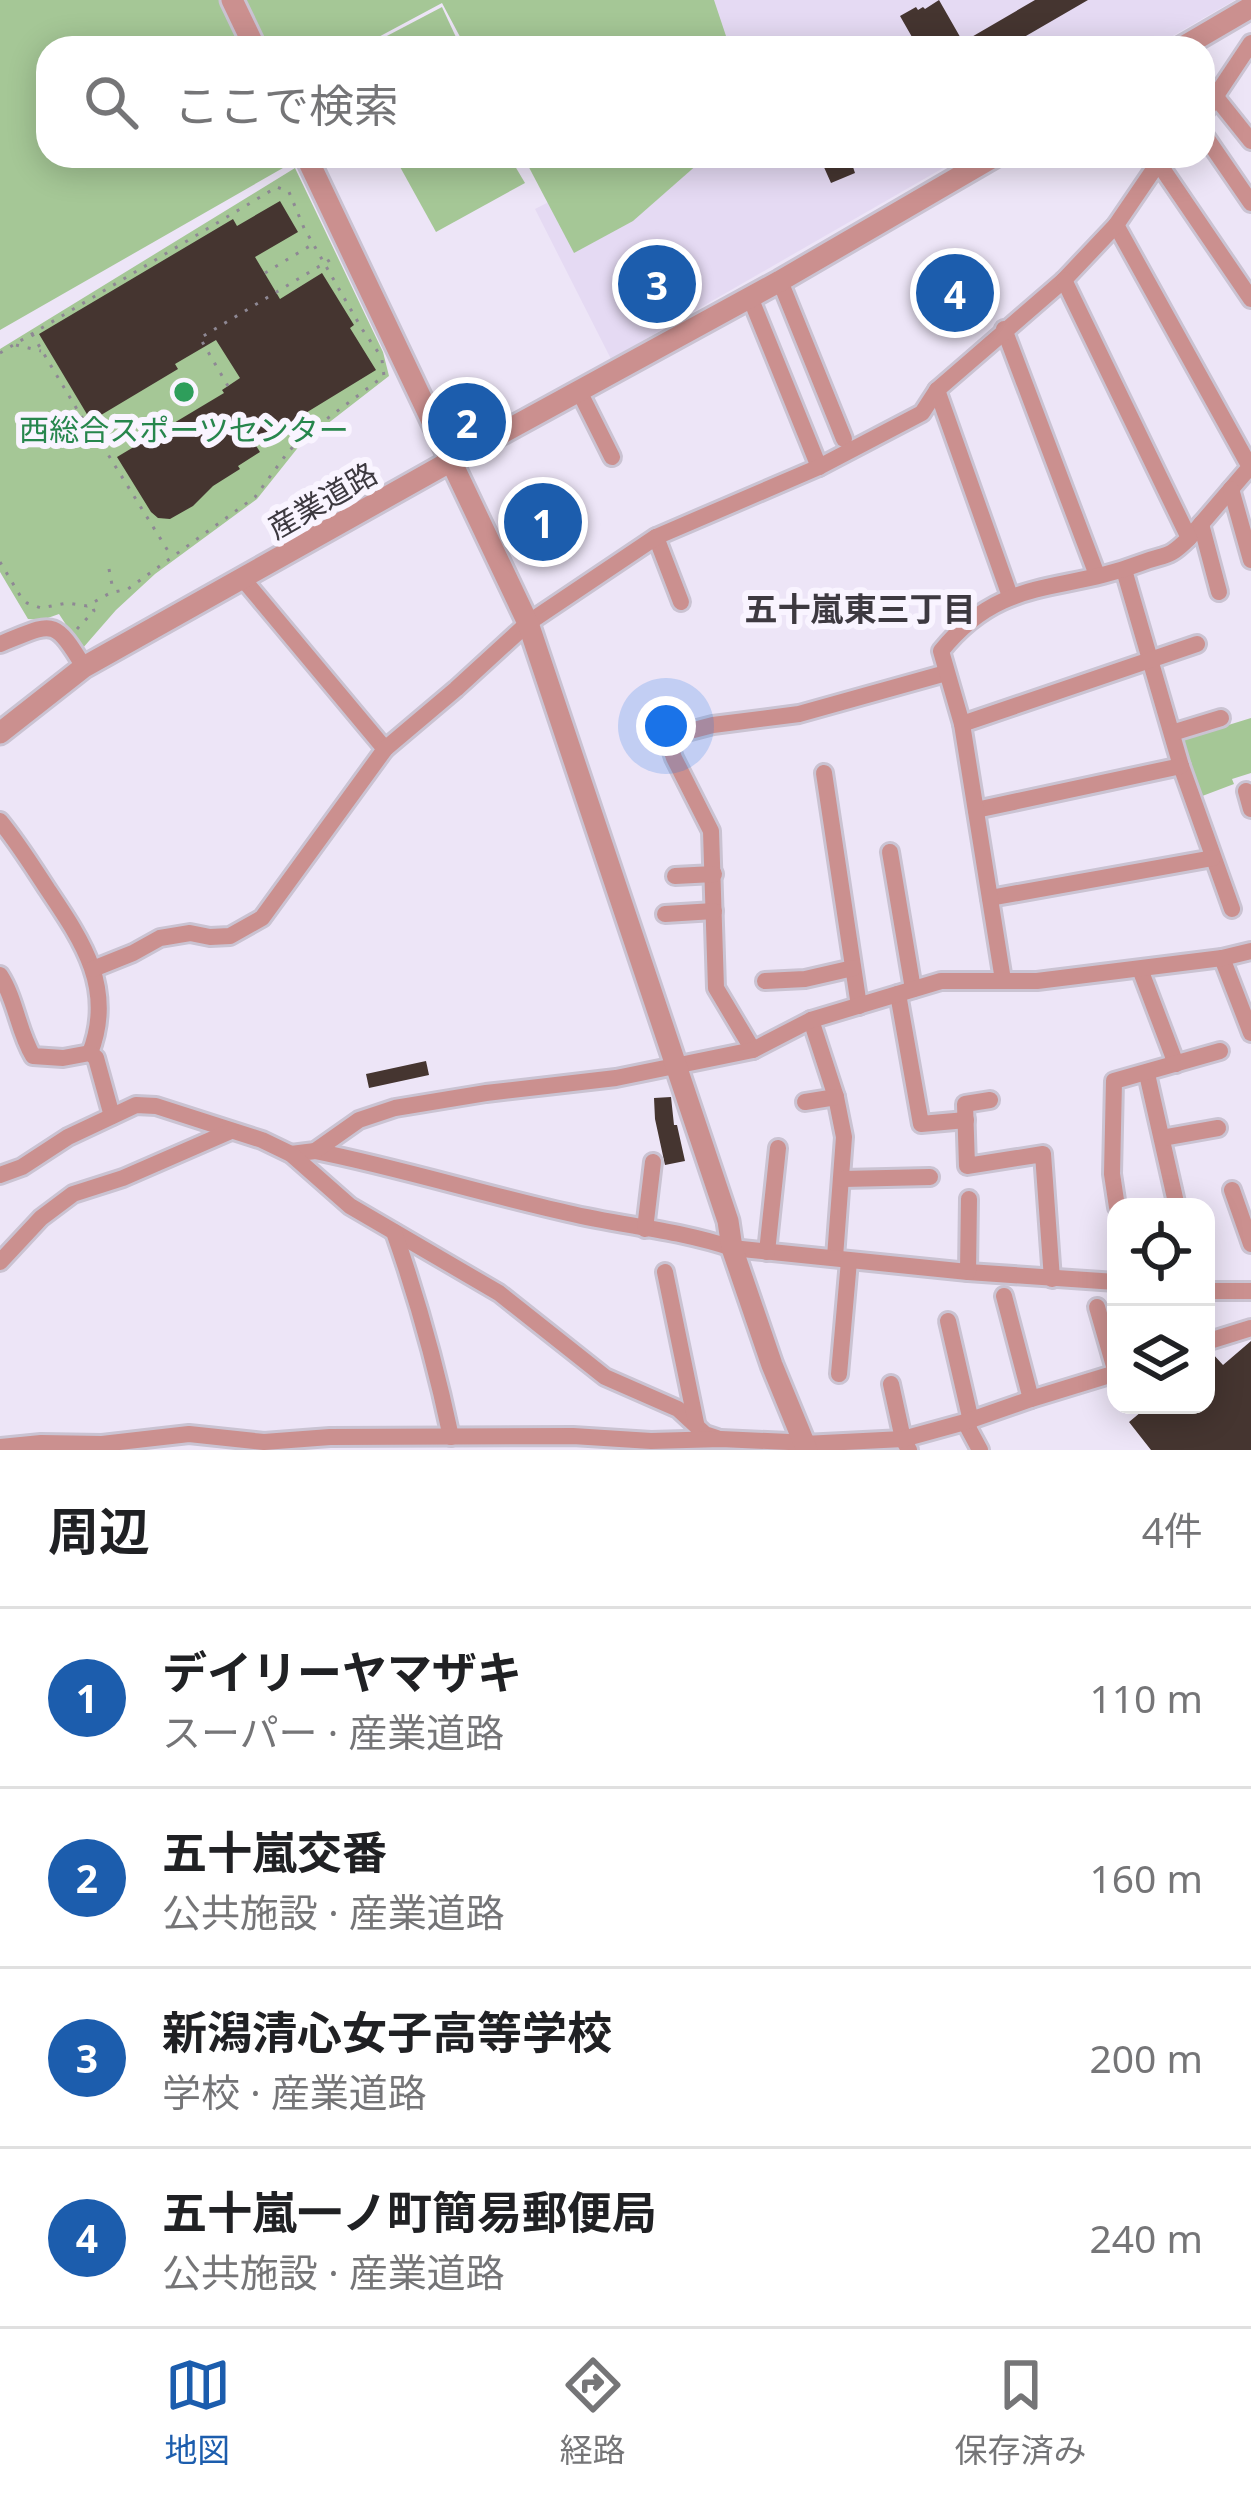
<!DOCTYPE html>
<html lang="ja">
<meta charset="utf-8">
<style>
:root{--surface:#fff;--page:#f2f2f2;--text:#202124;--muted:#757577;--line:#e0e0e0;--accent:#1c5dad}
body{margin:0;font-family:"Noto Sans","Noto Sans JP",sans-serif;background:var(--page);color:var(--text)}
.controls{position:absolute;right:36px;bottom:36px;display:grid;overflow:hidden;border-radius:24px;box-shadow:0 6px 30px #0003}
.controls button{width:108px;height:108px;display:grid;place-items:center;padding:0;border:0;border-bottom:3px solid var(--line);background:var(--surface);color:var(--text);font:60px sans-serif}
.you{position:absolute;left:666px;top:726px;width:42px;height:42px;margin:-30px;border:9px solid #fff;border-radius:50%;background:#1a73e8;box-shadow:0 0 0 18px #1a73e833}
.badge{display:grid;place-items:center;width:78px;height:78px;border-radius:50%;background:var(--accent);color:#fff;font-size:39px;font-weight:700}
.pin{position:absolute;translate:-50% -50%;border:6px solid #fff;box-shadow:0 3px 12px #0006}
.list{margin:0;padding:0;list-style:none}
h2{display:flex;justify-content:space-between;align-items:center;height:156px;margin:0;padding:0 48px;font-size:51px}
h2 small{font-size:39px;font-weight:400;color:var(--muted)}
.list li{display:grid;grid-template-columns:78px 1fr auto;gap:36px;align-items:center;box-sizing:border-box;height:180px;padding:0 48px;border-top:3px solid var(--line)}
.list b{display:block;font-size:45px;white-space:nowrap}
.list p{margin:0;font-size:39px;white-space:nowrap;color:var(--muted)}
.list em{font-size:39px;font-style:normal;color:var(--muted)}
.icon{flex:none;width:66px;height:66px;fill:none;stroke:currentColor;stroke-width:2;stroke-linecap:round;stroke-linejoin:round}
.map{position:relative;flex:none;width:1251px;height:1450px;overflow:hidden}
.search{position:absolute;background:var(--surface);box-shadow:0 6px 30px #0003;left:36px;right:36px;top:36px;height:132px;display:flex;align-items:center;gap:30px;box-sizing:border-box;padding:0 42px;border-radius:36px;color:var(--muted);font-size:45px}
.sheet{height:876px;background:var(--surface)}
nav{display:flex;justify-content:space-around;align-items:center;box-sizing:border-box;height:168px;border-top:3px solid var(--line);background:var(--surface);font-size:33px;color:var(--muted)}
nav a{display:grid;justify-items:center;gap:6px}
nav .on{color:var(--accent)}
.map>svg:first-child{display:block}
.built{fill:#e5daf3}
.green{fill:#a5c796}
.building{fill:#453530}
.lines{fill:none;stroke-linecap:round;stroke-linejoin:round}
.minor-casing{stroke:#cac3d2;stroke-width:22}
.tertiary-casing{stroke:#cac3d2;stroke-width:27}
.path{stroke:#8e8894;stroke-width:3;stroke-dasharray:3 9;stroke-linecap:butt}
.minor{stroke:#cb908f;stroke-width:16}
.tertiary{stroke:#cb908f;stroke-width:21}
.leisure-dot{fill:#2e9e5b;stroke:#f9f4ff;stroke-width:4.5}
.labels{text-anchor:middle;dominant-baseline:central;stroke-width:12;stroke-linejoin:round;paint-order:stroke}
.leisure-label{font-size:30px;fill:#27864d;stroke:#f9f4ff}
.street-label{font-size:30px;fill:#3d3940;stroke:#f9f4ff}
.neighbourhood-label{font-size:33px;font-weight:bold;fill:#3d3940;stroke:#f9f4ff}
</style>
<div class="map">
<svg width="1251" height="1450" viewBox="0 0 1251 1450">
<rect width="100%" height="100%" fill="#ede5f7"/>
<g class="built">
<path d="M 634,0 L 1235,0 L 1152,48 L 619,48 Z"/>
<path d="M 602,156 L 964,156 L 611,359 L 535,209 L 598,177 Z"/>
</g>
<g class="green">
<path d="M 0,0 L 714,0 L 730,48 L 466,48 L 442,3 L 358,48 L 48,48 L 48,156 L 304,156 L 0,330 Z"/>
<path d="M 442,7 L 461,48 L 364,48 Z"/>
<path d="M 394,156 L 509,156 L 525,183 L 436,232 Z"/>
<path d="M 523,156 L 707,156 L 633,221 L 574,253 Z"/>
<path d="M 295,168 L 383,352 L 389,376 L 300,445 L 257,499 L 155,574 L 116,610 L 82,649 L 59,614 L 42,620 L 28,619 L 0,572 L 0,349 Z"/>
<path d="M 1251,718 L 1251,773 L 1232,779 L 1234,784 L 1197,798 L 1180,740 Z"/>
</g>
<g class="building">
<path d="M 939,0 L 963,42 L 1035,0 L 1088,0 L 1005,48 L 894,48 L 912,37 L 900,16 L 916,7 L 918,10 L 923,7 L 925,9 Z"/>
<path d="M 819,156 L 872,156 L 853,167 L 855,173 L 831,183 Z"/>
<path d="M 280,201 L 298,232 L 255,257 L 280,299 L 322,273 L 354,325 L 350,328 L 376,370 L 255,444 L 260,452 L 238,466 L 240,469 L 213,486 L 193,506 L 170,519 L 158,518 L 151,512 L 117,457 L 224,393 L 222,390 L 240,378 L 216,340 L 175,364 L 178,369 L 91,421 L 39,334 L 233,219 L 237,226 Z"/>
<path d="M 547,500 L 562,528 L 539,540 L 523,515 Z"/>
<path d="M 426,1061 L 429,1075 L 369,1088 L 366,1074 Z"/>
<path d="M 671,1097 L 674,1125 L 677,1125 L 685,1161 L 665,1165 L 655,1119 L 654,1098 Z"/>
<path d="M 1251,1341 L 1251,1450 L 1151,1450 L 1129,1422 L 1141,1412 L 1134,1405 L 1206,1405 L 1206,1354 L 1212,1353 L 1223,1365 Z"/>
</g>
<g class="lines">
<g class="minor-casing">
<g id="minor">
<path d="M 1215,96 L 1251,141"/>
<path d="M 1203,115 L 1251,43"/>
<path d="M 1203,133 L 1251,203"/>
<path d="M 1157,161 L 1251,299"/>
<path d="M 1116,225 L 1250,467 L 1189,538"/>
<path d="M 780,281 L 844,439"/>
<path d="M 750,297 L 819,467"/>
<path d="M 1004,329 L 1097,575"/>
<path d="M 937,390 L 1010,596"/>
<path d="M 579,391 L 612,457"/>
<path d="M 1231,489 L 1251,560"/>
<path d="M 1201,524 L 1219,592"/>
<path d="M 656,537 L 681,602"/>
<path d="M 1124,570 L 1181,766 L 1232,909"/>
<path d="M 243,579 L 385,749"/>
<path d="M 0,644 C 53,623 53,616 84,667"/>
<path d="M 651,715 L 667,737 L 674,758 L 711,831 L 716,988 L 753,1050"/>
<path d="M 962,724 L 1197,644"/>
<path d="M 1172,733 L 1221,718"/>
<path d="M 667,737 L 713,725 L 799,714 L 946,673"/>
<path d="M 824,773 L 859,1006"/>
<path d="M 1246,791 L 1251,809"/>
<path d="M 976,810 L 1181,766"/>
<path d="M 0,821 C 18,843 33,867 48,890 C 83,942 115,989 90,1053"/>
<path d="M 890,852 L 913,989"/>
<path d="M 675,876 L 714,874"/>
<path d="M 990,898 L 1213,858"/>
<path d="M 665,914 L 714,911"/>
<path d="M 1222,958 L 1251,1033"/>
<path d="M 93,969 L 133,953 L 160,938 L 190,933 L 210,937 L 230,936 L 262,918 L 385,749 L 456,689 L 528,623 L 656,537 L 819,467 L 922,413 L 937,390 L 1064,280 L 1116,225 L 1163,156"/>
<path d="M 1140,969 L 1176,1064"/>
<path d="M 0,975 C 16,1000 18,1031 33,1056 L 63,1058 L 90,1053 L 96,1058 L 112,1116"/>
<path d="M 1003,980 L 962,724 L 941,651 C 1002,575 1061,594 1141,563 C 1167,553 1167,560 1189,538 L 1064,280"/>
<path d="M 765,981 L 805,979 L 853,968"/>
<path d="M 898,994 L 921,1124 L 966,1120"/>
<path d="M 811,1020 L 836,1097 L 844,1137 L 835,1257"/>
<path d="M 1147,1074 L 1177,1207"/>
<path d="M 990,1100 L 965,1104 L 967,1166 L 1043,1154 L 1052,1279"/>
<path d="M 805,1102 L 836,1097"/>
<path d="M 1162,1138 L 1218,1128"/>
<path d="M 315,1151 C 400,1168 483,1194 568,1213 C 623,1226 679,1230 732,1248 L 968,1272 L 1116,1282"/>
<path d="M 291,1154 L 315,1151 L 359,1120 L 395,1108 L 486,1093 L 616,1078 L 753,1050 L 811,1020 L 941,981 L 1037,981 L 1222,958 L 1251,951"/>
<path d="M 0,1175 L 22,1167 L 68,1137 L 136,1105 L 156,1106 L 262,1140 L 291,1154 L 350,1206 L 499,1293 L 605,1377 L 678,1409 L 705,1434 L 717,1438"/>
<path d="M 843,1179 L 930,1177"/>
<path d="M 1232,1190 L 1251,1244"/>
<path d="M 1117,1207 L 1112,1174 L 1114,1081 L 1220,1051"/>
<path d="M 645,1229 L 653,1162"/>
<path d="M 394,1232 C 418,1300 436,1366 451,1437"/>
<path d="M 767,1252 L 778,1148"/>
<path d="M 0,1262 L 41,1218 L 73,1194 L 123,1178 L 231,1131"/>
<path d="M 665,1272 L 696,1423"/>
<path d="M 968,1272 L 969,1199"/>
<path d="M 1206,1291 L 1251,1291"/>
<path d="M 1004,1296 L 1031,1399"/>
<path d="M 1097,1307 L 1116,1373"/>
<path d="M 948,1321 L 971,1421"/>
<path d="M 1206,1342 L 1251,1328"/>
<path d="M 839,1374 L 849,1261"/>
<path d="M 891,1384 L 903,1439 L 909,1450"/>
<path d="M 965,1422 L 980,1450"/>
<path d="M 0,1447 L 41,1443 L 102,1444 L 189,1434 L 264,1442 L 330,1437 L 573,1436 L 651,1441 L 721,1439 L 789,1442 L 804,1444 L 903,1439 L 965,1422 L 1031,1399 L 1116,1373"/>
</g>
</g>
<g class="tertiary-casing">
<g id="tertiary">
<path d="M 232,0 L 255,48"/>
<path d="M 1181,48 L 1251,7"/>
<path d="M 306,156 L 528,623 L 728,1221 L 732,1248 L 772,1365 L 807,1450"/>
<path d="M 0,733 L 84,667 L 451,461 L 780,281 L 995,156"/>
</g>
</g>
<g class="path">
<path d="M 265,273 L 313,244"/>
<path d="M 32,334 L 90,431 L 99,440 L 170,554"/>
<path d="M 16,345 L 41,351"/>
<path d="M 0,353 L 277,187 L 289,192 L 304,228 L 362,329 L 378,352"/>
<path d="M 228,386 L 200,338 L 333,258"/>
<path d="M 0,562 L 21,597 L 27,603 L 41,608 L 67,603 L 87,606 L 110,593 L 128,589 L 255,497 L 288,452 L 304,436 L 384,376 L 382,360"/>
<path d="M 109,569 L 113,590"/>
<path d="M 77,629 L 94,611 L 92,605"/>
</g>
<use href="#minor" class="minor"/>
<use href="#tertiary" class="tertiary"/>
</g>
<circle class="leisure-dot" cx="184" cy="392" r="12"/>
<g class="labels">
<g class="leisure-label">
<text x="184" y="429">西総合スポーツセンター</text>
</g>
<g class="street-label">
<text transform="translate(322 500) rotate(-30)">産業道路</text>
</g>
<g class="neighbourhood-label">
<text x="860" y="608">五十嵐東三丁目</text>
</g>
</g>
</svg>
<div class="controls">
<button><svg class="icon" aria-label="locate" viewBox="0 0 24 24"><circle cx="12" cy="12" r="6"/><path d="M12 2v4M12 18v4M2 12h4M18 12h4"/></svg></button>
<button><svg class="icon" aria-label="layers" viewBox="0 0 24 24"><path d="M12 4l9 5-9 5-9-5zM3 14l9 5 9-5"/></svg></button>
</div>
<div class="you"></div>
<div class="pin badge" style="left:543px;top:522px">1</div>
<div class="pin badge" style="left:467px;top:422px">2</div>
<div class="pin badge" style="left:657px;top:284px">3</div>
<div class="pin badge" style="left:955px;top:293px">4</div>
<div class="search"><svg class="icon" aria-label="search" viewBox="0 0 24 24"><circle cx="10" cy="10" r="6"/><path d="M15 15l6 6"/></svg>ここで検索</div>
</div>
<section class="sheet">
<h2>周辺<small>4件</small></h2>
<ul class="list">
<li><span class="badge">1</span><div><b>デイリーヤマザキ</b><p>スーパー · 産業道路</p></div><em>110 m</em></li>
<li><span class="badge">2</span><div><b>五十嵐交番</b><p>公共施設 · 産業道路</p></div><em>160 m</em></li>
<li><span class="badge">3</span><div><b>新潟清心女子高等学校</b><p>学校 · 産業道路</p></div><em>200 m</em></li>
<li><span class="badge">4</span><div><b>五十嵐一ノ町簡易郵便局</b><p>公共施設 · 産業道路</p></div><em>240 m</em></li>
</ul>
</section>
<nav>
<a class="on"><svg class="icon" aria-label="map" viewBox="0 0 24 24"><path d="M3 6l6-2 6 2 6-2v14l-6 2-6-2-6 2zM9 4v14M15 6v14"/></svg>地図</a>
<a><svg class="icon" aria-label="directions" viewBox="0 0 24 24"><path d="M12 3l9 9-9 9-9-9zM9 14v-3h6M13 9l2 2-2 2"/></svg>経路</a>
<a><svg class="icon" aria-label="saved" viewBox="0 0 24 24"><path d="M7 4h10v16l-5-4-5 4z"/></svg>保存済み</a>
</nav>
